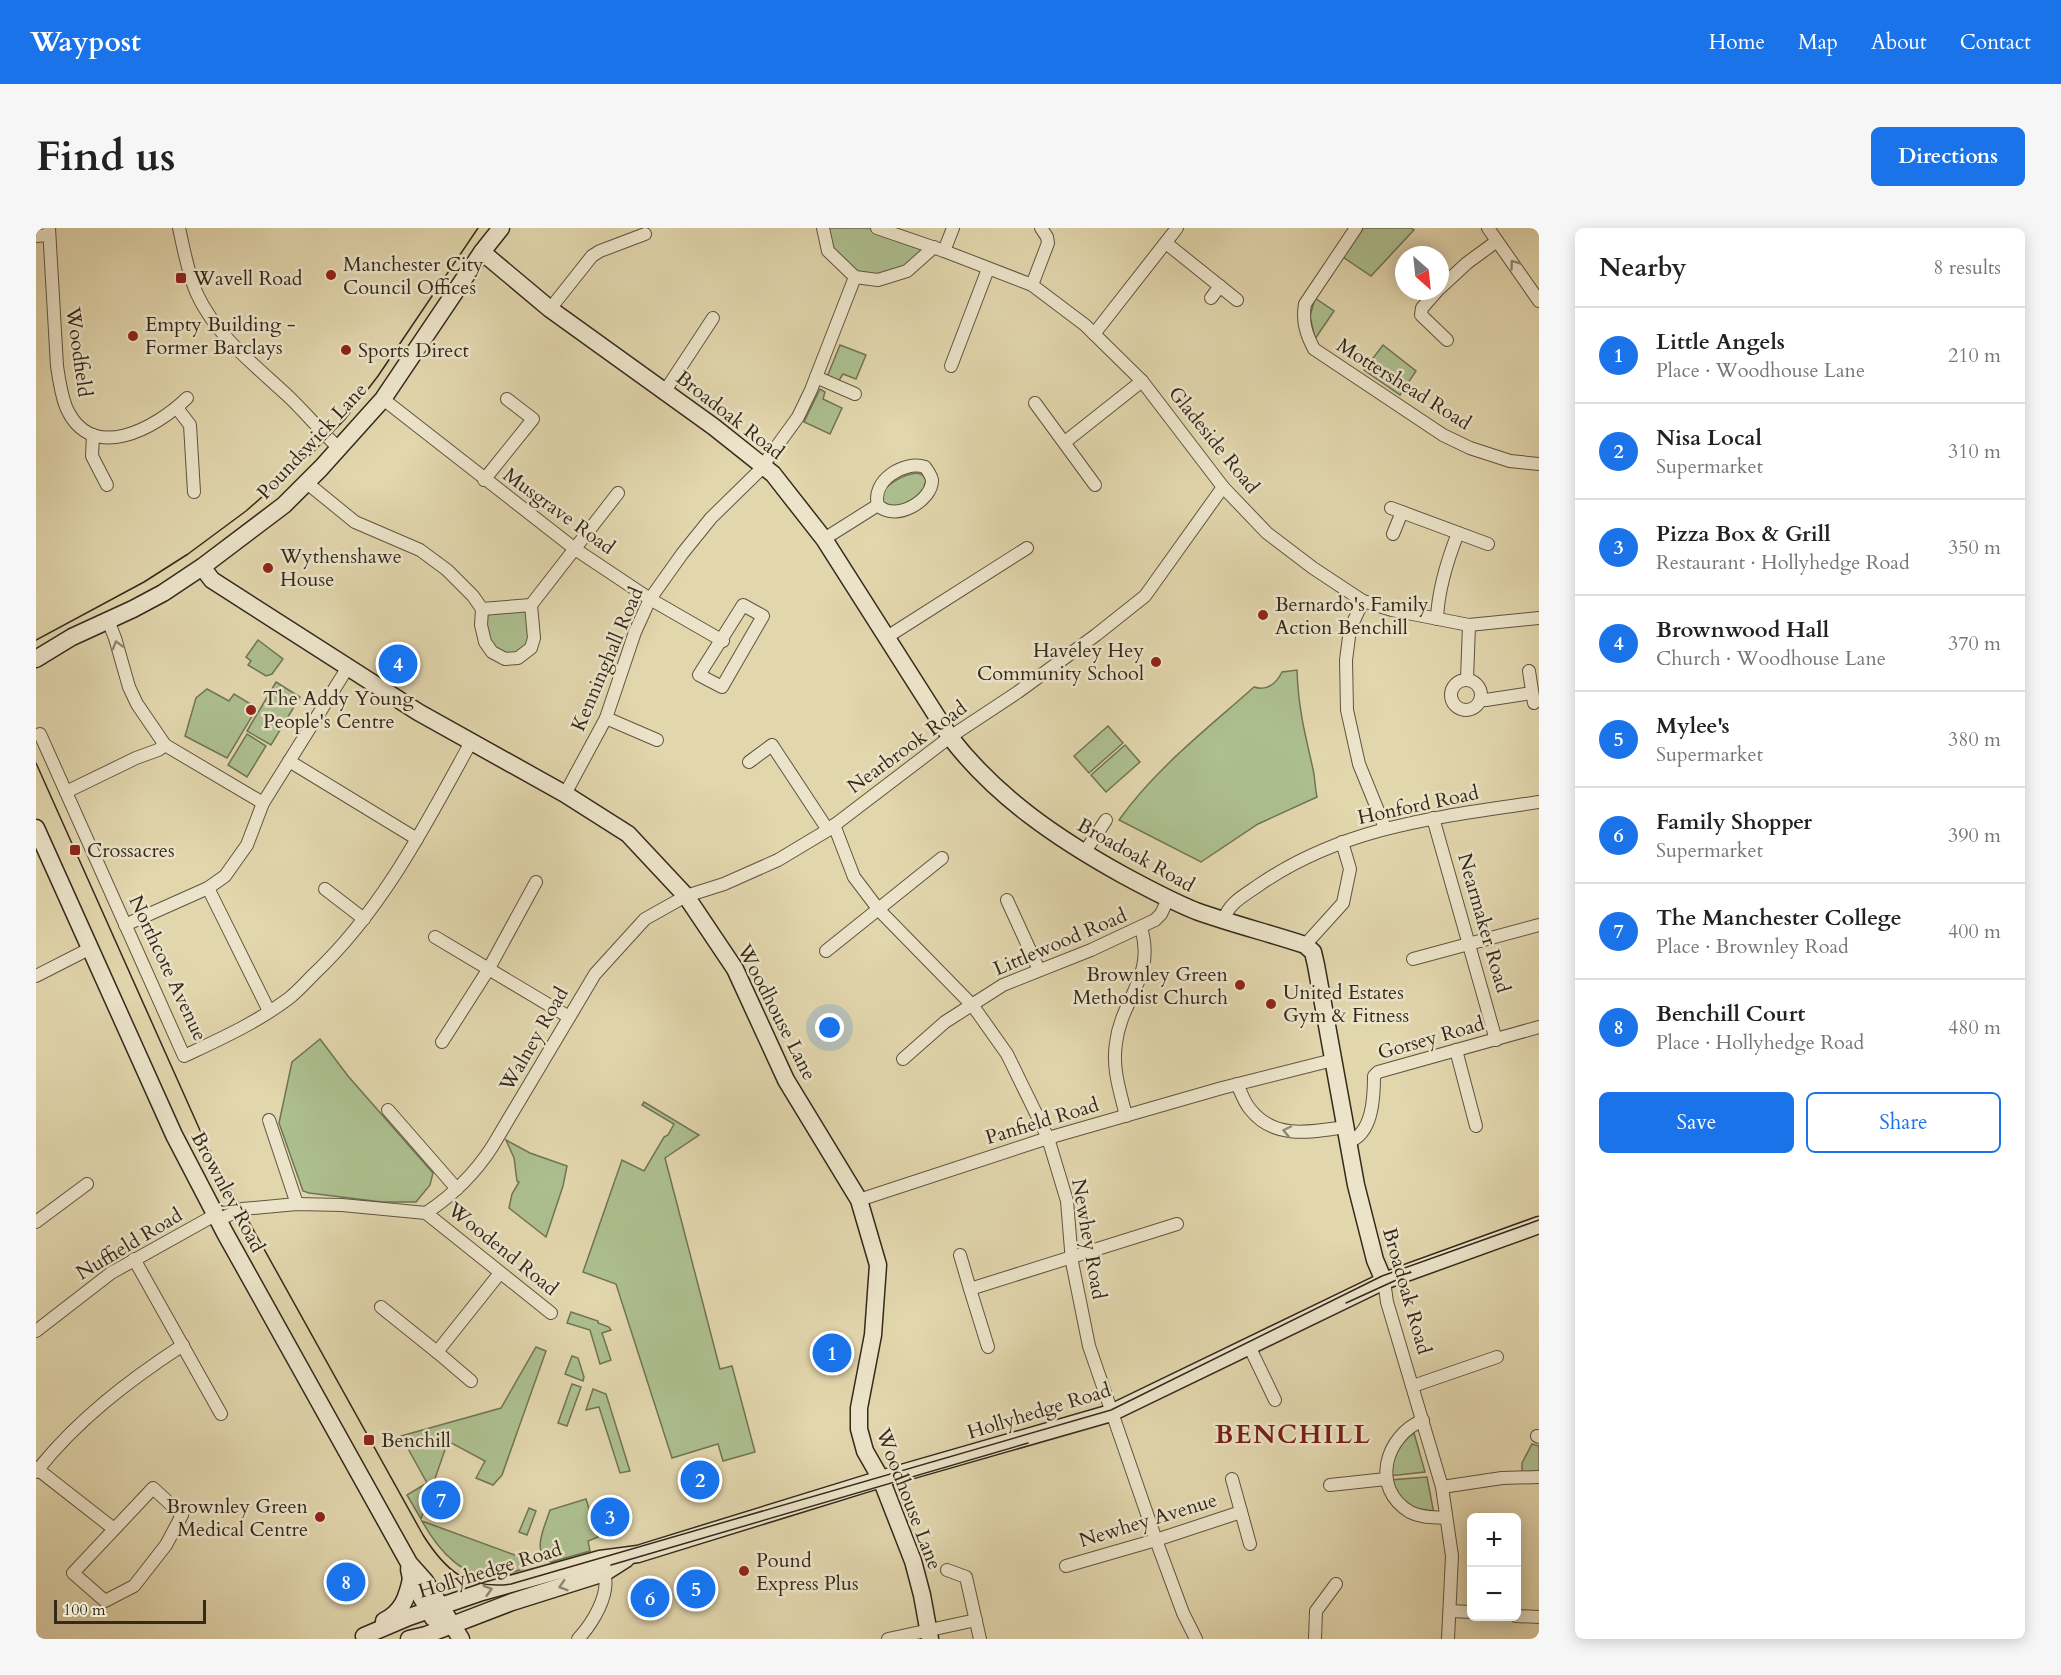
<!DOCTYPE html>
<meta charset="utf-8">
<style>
:root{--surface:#fff;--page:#f6f6f6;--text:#222;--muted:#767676;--line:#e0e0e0;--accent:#1a73e8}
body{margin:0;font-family:Cardo,serif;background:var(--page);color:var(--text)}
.controls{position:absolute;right:18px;bottom:18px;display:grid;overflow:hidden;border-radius:9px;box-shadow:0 3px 15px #0003}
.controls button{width:54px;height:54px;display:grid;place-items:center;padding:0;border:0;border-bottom:2px solid var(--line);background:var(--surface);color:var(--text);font:30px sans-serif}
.compass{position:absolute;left:1359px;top:18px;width:54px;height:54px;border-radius:50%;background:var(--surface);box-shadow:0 3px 15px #0003;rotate:153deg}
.scale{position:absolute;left:18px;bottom:15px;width:152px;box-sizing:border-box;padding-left:6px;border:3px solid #34291b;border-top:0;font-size:16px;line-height:21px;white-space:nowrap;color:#34291b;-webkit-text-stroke:4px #ece4ca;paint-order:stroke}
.you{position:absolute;left:794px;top:800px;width:21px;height:21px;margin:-15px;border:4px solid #fff;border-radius:50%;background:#1a73e8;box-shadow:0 0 0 9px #1a73e833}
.badge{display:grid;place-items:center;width:39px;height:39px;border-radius:50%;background:var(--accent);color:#fff;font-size:20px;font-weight:700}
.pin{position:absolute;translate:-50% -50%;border:3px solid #fff;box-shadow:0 2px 6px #0006}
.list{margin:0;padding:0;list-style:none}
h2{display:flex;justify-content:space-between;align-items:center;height:78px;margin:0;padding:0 24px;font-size:26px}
h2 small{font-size:20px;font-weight:400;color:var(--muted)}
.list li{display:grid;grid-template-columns:39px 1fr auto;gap:18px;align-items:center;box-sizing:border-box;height:96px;padding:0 24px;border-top:2px solid var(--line)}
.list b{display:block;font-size:22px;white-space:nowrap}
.list p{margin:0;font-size:20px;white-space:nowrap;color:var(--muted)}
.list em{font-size:20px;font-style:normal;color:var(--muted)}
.actions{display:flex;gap:12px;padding:18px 24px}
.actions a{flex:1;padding:14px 0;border:2px solid var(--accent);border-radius:9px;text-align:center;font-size:21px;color:var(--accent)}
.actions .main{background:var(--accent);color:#fff}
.map{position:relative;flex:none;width:1503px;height:1411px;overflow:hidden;border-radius:9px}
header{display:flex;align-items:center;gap:36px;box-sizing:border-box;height:84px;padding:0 30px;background:var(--accent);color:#fff}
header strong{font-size:28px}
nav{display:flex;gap:33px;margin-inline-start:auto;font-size:21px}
.intro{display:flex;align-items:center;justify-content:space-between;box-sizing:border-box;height:144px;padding:0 36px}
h1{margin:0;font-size:42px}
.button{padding:15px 27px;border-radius:9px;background:var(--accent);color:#fff;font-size:21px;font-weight:700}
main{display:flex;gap:36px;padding:0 36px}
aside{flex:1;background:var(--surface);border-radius:9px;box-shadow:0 3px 15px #0003}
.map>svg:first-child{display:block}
.green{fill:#adbf8f;stroke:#707455;stroke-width:1.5}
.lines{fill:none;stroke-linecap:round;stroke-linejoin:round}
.street-casing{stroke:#605440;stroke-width:14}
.secondary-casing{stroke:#34291b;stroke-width:19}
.street{stroke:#ece4ca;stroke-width:12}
.secondary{stroke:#ece4ca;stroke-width:16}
.tram{stroke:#34291b;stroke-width:1.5}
.oneway{stroke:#908672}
.poi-dot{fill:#8f2418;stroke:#ece4ca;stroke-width:2}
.labels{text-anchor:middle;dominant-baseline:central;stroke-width:5;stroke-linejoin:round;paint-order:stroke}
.poi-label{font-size:20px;fill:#34291b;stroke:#ece4ca;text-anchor:start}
.street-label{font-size:20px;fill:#34291b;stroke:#ece4ca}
.district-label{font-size:26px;font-weight:bold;letter-spacing:1.5px;fill:#7a1f14;stroke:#ece4ca}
</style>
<header>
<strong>Waypost</strong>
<nav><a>Home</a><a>Map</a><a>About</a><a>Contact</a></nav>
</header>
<div class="intro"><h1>Find us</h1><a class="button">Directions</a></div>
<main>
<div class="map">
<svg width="1503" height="1411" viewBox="0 0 1503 1411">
<rect width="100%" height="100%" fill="#e2d6ad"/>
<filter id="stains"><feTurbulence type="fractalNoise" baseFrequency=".00333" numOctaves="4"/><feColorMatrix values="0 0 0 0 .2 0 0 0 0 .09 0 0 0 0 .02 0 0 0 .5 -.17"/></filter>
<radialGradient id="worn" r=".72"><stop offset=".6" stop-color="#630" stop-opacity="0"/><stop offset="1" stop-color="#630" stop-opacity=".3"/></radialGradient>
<g class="green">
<path d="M 787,0 L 841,0 L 898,19 L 871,43 L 842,52 L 806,38 Z"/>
<path d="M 1327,0 L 1375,0 L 1378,2 L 1335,48 L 1307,29 Z"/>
<path d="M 1279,70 L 1298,83 L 1279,111 L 1274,88 Z"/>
<path d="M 804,117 L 830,127 L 820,151 L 807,146 L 802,154 L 791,149 Z"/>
<path d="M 1347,117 L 1380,143 L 1364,167 L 1328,142 Z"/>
<path d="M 784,161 L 789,164 L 787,171 L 806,180 L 794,206 L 768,194 Z"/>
<path d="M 881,245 L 887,247 L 890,252 L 886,267 L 861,282 L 849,280 L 845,265 C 853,255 868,246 881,245 Z"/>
<path d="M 495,377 L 498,410 L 482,430 L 456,424 L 446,381 Z"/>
<path d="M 222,412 L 247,431 L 236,446 L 230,448 L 212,437 L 215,433 L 210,429 Z"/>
<path d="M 1261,442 C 1262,479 1269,506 1277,541 C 1279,550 1279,560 1281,569 L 1222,596 L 1165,634 L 1083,592 C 1119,541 1171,501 1218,459 C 1231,463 1240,456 1246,444 Z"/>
<path d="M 240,454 L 264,469 L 235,517 L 211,503 Z"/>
<path d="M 171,461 L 193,473 L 198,466 L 221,480 L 191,530 L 149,508 L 160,470 Z"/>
<path d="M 1072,498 L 1087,515 L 1053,545 L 1038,528 Z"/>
<path d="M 211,506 L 230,518 L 211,549 L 192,537 Z"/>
<path d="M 1089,517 L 1104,534 L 1070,564 L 1055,547 Z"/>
<path d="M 284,811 L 312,848 L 397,945 L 394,957 L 380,974 L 346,974 L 273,965 L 267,963 L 243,895 L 256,834 Z"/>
<path d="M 608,874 L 663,907 L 629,930 L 684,1141 L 696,1138 L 719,1224 L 687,1233 L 682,1216 L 636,1230 L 580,1056 L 547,1044 L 586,932 L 608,943 L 628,909 L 632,907 L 638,896 L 606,877 Z"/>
<path d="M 470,912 L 494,925 L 531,938 L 527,958 L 510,1009 L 473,980 L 476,966 L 483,954 L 481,953 L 478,930 Z"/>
<path d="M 535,1084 L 562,1093 L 562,1095 L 573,1099 L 575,1102 L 566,1105 L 575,1132 L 564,1136 L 554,1102 L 531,1095 Z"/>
<path d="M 500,1119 L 510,1123 L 466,1247 L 457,1257 L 440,1250 L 449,1233 L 412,1213 L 385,1291 L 371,1267 L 391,1255 L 365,1208 L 465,1180 Z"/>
<path d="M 536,1128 L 542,1130 L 548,1149 L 547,1153 L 529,1146 Z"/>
<path d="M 536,1156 L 545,1159 L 531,1198 L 522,1195 Z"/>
<path d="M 557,1161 L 570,1166 L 594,1243 L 584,1245 L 563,1179 L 550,1182 Z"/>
<path d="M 1378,1205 L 1389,1244 L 1353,1248 C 1356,1231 1361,1215 1378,1205 Z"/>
<path d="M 1496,1216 L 1503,1218 L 1503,1245 L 1486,1246 L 1486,1235 Z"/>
<path d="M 1391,1249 L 1398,1286 L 1368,1277 L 1354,1252 Z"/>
<path d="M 550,1271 L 562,1309 L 552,1313 L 554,1323 L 515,1334 C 494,1326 509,1298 514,1282 Z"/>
<path d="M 493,1280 L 500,1283 L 491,1307 L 483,1304 Z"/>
<path d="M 386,1293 L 487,1330 L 487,1341 C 479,1343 472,1347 464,1348 C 428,1354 401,1320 386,1293 Z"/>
</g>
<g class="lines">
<g class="street-casing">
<g id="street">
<path d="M 13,0 L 21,138 C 23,152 25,166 30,179 C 55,237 120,200 151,170"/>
<path d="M 143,0 C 148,22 152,46 161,66 C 181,109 219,137 252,168 C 270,185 285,204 304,221"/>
<path d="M 787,0 L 792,23 L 819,49 L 842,52 L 871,43 L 898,19"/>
<path d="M 841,0 L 908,23 L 996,57 L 1049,97 L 1106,153 L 1187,259 L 1231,305 L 1277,340 L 1327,373 L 1356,382 L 1433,397 L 1503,390"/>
<path d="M 1320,0 L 1269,76 C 1266,93 1270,106 1278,121 L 1407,207 L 1434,220 L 1474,233 L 1503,236"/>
<path d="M 1452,0 L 1503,73"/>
<path d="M 0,8 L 13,7"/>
<path d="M 1130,15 L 1201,72"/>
<path d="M 908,23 L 917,0"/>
<path d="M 996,57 L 1012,15 L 1011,9 L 1005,0"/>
<path d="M 1404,60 L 1431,35 L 1461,13"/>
<path d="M 1401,63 L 1386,80 L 1385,87 L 1411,112"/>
<path d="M 1175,70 L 1184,58"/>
<path d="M 514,81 L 556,28 L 564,23 L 609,6"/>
<path d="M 1058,106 L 1141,0"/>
<path d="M 915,138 L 952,41"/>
<path d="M 780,149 L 819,166"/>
<path d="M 629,163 L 677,90"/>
<path d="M 347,171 L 539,321 L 614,371 L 687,413"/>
<path d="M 999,175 L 1059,257"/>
<path d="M 141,180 L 154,197 L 158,264"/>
<path d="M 57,207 L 56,228 L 71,257"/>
<path d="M 1029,214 L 1106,153"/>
<path d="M 448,252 L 497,191 L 471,171"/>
<path d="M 271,255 L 319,294 L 384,322 L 411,342 L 437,368 L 446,381 L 445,397 L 449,414 L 456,424 L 469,431 L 482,430 L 495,420 L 498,410 L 495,377 L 582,265"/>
<path d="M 1355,280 L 1452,316"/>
<path d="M 1357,306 L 1366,284"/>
<path d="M 788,311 L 842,277 C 835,253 868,232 889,239 C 892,243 895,247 896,252 C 897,272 859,295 842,277"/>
<path d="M 1327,373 L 1314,401 L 1310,432 L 1311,482 L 1323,536 L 1349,600"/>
<path d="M 707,377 L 727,388 L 686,459 L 663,447 Z"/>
<path d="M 446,381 L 495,377"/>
<path d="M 1401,391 C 1402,361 1411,333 1422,305"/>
<path d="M 72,392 L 79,410 L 93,459 L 101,476 L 129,517 L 227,575"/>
<path d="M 851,409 L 991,320"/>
<path d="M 1493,443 L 1498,475"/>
<path d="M 1431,451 L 1433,397"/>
<circle cx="1430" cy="467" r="15"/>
<path d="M 1445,469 L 1450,472 L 1496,465"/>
<path d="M 570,490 L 621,512"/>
<path d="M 4,506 L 148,828 C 184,811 220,795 252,771 C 261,764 269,755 278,746 C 347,681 390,596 435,514"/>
<path d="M 253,533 L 381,611"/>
<path d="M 713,534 L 736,517 L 792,602"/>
<path d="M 30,564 L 100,530 L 122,522 L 129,517"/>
<path d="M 529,566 L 570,490 L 599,404 L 614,371 L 646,326 L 675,290 L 723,243 L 762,189 L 775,162 L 819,49"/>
<path d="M 1397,590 L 1460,812"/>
<path d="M 798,597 L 818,649 L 843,682 L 937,778 L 971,826 L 1012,910 L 1031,973 L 1036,1034 L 1053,1118 L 1120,1312 L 1147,1385 L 1160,1411"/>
<path d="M 1048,625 L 1070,592"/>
<path d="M 172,660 L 233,783"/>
<path d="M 289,661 L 328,691"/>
<path d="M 971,672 L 1003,742"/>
<path d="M 1188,692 C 1192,675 1209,667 1223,657 C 1309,598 1403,589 1503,574"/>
<path d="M 89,697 L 172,660 L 189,648 L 211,617 L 227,575 L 312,439"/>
<path d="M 399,709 L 533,789"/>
<path d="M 1269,717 L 1307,675 L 1314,641 L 1306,614"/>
<path d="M 790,723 L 906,630"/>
<path d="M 1377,731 L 1503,697"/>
<path d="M 0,748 L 53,721"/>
<path d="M 406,814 L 452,742 L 500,654"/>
<path d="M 1420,822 L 1440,898"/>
<path d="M 867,831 L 909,794 L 967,757 L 1055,722 L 1119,692 L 1125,686 L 1132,671"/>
<path d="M 1201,856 C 1205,864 1208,874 1214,881 C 1238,912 1275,904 1309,899"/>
<path d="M 352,882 L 421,961"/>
<path d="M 1090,888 C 1084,863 1076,841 1080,815 C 1085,771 1120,749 1105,700"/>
<path d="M 233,892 L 261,976"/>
<path d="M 1312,914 C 1337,906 1338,869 1338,848 L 1342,844 L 1503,799"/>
<path d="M 823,972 L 1012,910 L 1186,860 L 1297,832"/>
<path d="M 390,985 C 417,967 438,947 456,919 L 559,746 L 609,691 L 650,668 L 688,656 L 742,632 L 792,602 L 914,509 L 982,464 L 1060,407 L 1109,368 L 1187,259"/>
<path d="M 182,992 L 206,981 L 261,976 L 306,977 L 390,985 L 515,1085"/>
<path d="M 0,994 L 51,956"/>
<path d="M 924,1027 L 934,1061 L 1141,996"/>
<path d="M 98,1031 L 185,1186"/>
<path d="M 1348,1053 L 1351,1074 L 1406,1259 L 1416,1328 L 1412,1411"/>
<path d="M 934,1061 L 952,1119"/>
<path d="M 345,1079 L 401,1124 L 464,1045"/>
<path d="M 0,1103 L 75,1045 L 179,987"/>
<path d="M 1213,1118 L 1239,1172"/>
<path d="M 401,1124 L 435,1153"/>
<path d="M 1377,1158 L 1461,1129"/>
<path d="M 1387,1192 C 1349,1208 1334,1260 1374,1284 C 1385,1290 1398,1289 1410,1290"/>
<path d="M 1501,1208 L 1503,1209"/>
<path d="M 0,1240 L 78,1301"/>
<path d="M 0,1244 C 41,1192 92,1153 147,1117"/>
<path d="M 1196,1251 L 1214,1316"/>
<path d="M 1294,1257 L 1350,1251"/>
<path d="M 1406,1259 L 1466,1250 L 1503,1249"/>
<path d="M 117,1260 L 146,1287 L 130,1317 L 98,1358 L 69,1373 L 37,1345 Z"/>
<path d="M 1030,1338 L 1120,1312 L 1205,1284"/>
<path d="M 911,1342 L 930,1349 L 944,1411"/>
<path d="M 1414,1383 L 1436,1384"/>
<path d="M 1480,1388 L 1503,1389"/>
<path d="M 542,1411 C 556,1396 575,1366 568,1345"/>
<path d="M 852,1411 L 940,1392"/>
<path d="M 1279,1411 L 1280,1383 L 1300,1356"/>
</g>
</g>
<g class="secondary-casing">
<g id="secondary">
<path d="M 446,24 L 514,81 L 678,199 L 737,246 L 788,311 L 914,509 C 960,569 1022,611 1087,647 C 1111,660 1135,673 1160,683 C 1196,696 1233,705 1269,717 L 1277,724 L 1280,737 L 1320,957 L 1339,1032 L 1348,1053"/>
<path d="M 166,339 L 176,352 L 382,484 L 529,566 L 592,606 L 650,668 L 699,741 L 750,852 L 823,972 L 842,1037 L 837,1107 L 823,1180 L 823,1201 L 829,1223 L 845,1251 L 877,1333 L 886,1367 L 894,1411"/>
<path d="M 0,431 L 36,409 L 97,381 L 127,365 L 166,339 L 248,277 L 285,240 L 347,171 L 446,24 L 465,0"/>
<path d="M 0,600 L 138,907 L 189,1005 L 373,1335 L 389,1353 L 425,1411"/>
<path d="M 373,1341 L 375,1351 L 397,1390"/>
<path d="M 348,1393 C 366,1384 371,1370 375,1351"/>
<path d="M 328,1408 L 373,1389 L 446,1364 L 564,1331 L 602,1326 L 845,1251 L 1075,1185 L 1348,1053 L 1503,997"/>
<path d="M 373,1411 L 390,1407 L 476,1374 L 568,1345 L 590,1331"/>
</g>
</g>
<use href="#street" class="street"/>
<use href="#secondary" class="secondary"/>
<g class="tram">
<path d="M 0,412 L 108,354 L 152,326 L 210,283 L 277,224 L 309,191 L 342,148 L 442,0"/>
<path d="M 0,535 L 167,909 L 188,949 L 387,1307 C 409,1342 431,1362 475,1356 L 1075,1182 L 1346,1048 L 1503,992"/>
<path d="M 1310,1075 L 1367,1049"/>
<path d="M 575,1337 L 992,1215"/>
</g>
</g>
<defs><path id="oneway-chevron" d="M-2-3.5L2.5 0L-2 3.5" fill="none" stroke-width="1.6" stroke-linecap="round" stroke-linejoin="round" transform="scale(1.5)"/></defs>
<g class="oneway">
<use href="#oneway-chevron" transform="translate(1478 36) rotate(-126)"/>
<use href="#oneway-chevron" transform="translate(81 417) rotate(-106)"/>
<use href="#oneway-chevron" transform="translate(1251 903) rotate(-168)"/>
<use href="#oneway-chevron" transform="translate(527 1358) rotate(163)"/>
<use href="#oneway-chevron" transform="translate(452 1362) rotate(-16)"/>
</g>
<g class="poi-dot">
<circle cx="295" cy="47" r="6"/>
<rect x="139" y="44" width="12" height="12" rx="3"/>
<circle cx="97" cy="108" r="6"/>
<circle cx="310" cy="122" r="6"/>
<circle cx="232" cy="340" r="6"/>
<circle cx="1227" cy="387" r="6"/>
<circle cx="1120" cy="434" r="6"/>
<circle cx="215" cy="482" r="6"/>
<rect x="33" y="616" width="12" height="12" rx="3"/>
<circle cx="1204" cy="757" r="6"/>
<circle cx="1235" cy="776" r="6"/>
<rect x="327" y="1206" width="12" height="12" rx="3"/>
<circle cx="284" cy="1289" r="6"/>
<circle cx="708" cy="1343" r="6"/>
</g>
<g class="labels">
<g class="poi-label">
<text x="307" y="36">Manchester City<tspan x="307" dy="23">Council Offices</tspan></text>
<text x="157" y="50">Wavell Road</text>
<text x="109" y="96">Empty Building -<tspan x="109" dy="23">Former Barclays</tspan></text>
<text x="322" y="122">Sports Direct</text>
<text x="244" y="328">Wythenshawe<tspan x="244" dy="23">House</tspan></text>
<text x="1239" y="376">Bernardo's Family<tspan x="1239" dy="23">Action Benchill</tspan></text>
<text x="1108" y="422" text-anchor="end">Haveley Hey<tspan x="1108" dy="23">Community School</tspan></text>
<text x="227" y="470">The Addy Young<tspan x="227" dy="23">People's Centre</tspan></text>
<text x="51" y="622">Crossacres</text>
<text x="1192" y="746" text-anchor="end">Brownley Green<tspan x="1192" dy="23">Methodist Church</tspan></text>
<text x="1247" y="764">United Estates<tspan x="1247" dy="23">Gym &amp; Fitness</tspan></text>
<text x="345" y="1212">Benchill</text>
<text x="272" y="1278" text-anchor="end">Brownley Green<tspan x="272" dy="23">Medical Centre</tspan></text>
<text x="720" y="1332">Pound<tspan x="720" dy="23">Express Plus</tspan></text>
</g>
<g class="street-label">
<text transform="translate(43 124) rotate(82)">Woodfield</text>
<text transform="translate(1368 156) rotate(32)">Mottershead Road</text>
<text transform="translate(694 187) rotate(38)">Broadoak Road</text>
<text transform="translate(1178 212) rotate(51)">Gladeside Road</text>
<text transform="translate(276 213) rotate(-47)">Poundswick Lane</text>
<text transform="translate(523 283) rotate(36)">Musgrave Road</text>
<text transform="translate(571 431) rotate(-67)">Kenninghall Road</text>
<text transform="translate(871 519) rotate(-36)">Nearbrook Road</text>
<text transform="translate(1382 577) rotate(-12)">Honford Road</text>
<text transform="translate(1100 627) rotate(29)">Broadoak Road</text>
<text transform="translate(1448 695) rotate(74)">Nearmaker Road</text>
<text transform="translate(1024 714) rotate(-23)">Littlewood Road</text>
<text transform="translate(132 740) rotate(65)">Northcote Avenue</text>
<text transform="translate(741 784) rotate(63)">Woodhouse Lane</text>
<text transform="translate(1395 810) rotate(-16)">Gorsey Road</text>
<text transform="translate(498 811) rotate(-60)">Walney Road</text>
<text transform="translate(1006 893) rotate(-17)">Panfield Road</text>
<text transform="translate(192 964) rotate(62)">Brownley Road</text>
<text transform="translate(1053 1011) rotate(80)">Newhey Road</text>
<text transform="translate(93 1016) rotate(-31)">Nuffield Road</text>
<text transform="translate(467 1021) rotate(39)">Woodend Road</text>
<text transform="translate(1371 1063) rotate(74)">Broadoak Road</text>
<text transform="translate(1003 1183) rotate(-17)">Hollyhedge Road</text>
<text transform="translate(873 1271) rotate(69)">Woodhouse Lane</text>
<text transform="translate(1112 1292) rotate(-17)">Newhey Avenue</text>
<text transform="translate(454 1342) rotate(-17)">Hollyhedge Road</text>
</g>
<g class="district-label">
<text x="1257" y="1206">BENCHILL</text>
</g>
</g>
<rect width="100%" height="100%" filter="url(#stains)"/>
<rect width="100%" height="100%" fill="url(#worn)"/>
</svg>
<div class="controls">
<button>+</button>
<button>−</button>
</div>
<svg class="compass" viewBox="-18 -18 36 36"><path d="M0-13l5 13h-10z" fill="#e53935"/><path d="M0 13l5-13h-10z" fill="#767676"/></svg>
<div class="scale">100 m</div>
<div class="you"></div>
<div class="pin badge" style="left:796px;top:1125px">1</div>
<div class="pin badge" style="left:664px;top:1252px">2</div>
<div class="pin badge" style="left:574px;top:1289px">3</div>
<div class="pin badge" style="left:362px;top:436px">4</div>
<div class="pin badge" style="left:660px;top:1361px">5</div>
<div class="pin badge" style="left:614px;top:1370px">6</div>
<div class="pin badge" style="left:405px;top:1272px">7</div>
<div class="pin badge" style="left:310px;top:1354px">8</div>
</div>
<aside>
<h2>Nearby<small>8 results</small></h2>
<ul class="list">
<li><span class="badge">1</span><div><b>Little Angels</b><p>Place · Woodhouse Lane</p></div><em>210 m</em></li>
<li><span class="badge">2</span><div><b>Nisa Local</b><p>Supermarket</p></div><em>310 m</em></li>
<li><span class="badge">3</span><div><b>Pizza Box &amp; Grill</b><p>Restaurant · Hollyhedge Road</p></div><em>350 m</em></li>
<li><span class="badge">4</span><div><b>Brownwood Hall</b><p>Church · Woodhouse Lane</p></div><em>370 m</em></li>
<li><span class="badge">5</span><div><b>Mylee's</b><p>Supermarket</p></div><em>380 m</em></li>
<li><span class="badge">6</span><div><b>Family Shopper</b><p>Supermarket</p></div><em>390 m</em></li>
<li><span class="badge">7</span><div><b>The Manchester College</b><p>Place · Brownley Road</p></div><em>400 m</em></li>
<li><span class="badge">8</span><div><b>Benchill Court</b><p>Place · Hollyhedge Road</p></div><em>480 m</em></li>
</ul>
<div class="actions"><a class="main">Save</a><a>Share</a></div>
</aside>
</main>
